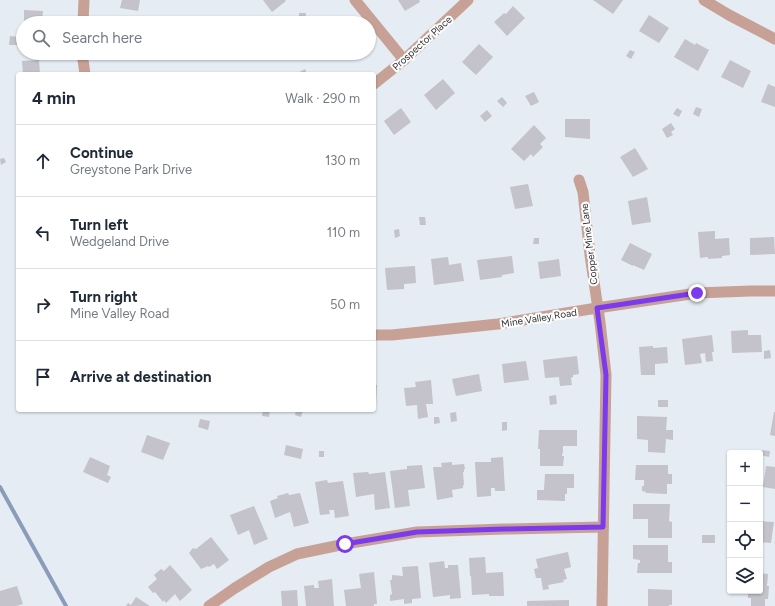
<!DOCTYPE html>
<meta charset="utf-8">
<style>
:root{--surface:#fff;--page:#f6f6f7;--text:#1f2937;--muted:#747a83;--line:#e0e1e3}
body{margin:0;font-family:Figtree,sans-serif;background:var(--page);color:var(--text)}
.controls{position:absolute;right:12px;bottom:12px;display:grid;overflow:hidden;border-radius:4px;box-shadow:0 1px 3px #0004}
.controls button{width:36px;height:36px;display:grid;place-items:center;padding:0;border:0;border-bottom:1px solid var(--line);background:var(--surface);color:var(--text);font:20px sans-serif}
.stop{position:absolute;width:12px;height:12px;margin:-9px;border:3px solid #7c3aed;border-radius:50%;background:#fff}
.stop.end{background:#7c3aed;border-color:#fff;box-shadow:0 1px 4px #0008}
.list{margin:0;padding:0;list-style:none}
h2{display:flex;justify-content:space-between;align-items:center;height:52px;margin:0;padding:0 16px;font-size:17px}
h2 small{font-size:13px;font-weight:400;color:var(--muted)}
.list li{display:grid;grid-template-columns:26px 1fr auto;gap:12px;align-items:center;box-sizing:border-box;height:72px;padding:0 16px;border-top:1px solid var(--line)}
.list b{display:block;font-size:15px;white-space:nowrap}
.list p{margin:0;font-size:13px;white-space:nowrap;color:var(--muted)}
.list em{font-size:13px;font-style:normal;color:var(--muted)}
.icon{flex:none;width:22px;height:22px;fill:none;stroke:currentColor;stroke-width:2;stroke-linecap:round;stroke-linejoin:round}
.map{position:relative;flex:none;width:775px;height:606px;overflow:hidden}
.search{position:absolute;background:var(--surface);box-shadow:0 1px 3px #0004;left:16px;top:16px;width:360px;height:44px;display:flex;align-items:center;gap:10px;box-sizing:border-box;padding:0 14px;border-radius:22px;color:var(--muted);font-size:15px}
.panel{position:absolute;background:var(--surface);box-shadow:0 1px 3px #0004;left:16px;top:72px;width:360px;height:340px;border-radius:4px}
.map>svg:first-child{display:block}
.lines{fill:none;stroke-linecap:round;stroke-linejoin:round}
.stream{stroke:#8a9cb9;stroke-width:4}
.building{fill:#c4c2ca}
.minor{stroke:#c7a195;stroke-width:11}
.tertiary{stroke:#c7a195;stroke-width:11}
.route{stroke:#7c3aed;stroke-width:5}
.labels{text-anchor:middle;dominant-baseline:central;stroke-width:4;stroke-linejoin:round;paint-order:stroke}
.street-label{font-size:10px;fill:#303235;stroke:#fff}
</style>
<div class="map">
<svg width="775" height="606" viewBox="0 0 775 606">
<rect width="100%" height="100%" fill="#e5ecf3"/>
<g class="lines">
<path class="stream" d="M 0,487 L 66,606"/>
</g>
<g class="building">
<path d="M 122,0 L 140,0 L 138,11 L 120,8 Z"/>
<path d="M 263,0 L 285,0 L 286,1 L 272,12 Z"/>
<path d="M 398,0 L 419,0 L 420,2 L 405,11 Z"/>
<path d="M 593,0 L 623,0 L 613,14 Z"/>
<path d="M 513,6 L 525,18 L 507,36 L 494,22 L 504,13 L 506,14 Z"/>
<path d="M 24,10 L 43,11 L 42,23 L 24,23 Z"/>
<path d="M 299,13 L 306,13 L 305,22 L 299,22 Z"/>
<path d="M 649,15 L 669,28 L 659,43 L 639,31 Z"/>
<path d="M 10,36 L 19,37 L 18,45 L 9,45 Z"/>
<path d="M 685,39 L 695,45 L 696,43 L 709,50 L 698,71 L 674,57 Z"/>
<path d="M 479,44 L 493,57 L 476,75 L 462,62 Z"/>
<path d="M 630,50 L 635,52 L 631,59 L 626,56 Z"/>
<path d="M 39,60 L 40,74 L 23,74 L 22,61 Z"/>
<path d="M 730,60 L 751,71 L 743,88 L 721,77 Z"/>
<path d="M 305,69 L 307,74 L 296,74 Z"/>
<path d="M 443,79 L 455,93 L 436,110 L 424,95 Z"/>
<path d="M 768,84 L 775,87 L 775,107 L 761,102 Z"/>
<path d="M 534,92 L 539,102 L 531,106 L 525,96 Z"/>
<path d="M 502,97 L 507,103 L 503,107 L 497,101 Z"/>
<path d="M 696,107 L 702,109 L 699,117 L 693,114 Z"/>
<path d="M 401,108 L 411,122 L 394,135 L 384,121 Z"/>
<path d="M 677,108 L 682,111 L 679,117 L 673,114 Z"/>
<path d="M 487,110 L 492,116 L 485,122 L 480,116 Z"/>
<path d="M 565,119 L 590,119 L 590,139 L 565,137 Z"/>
<path d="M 671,123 L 675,129 L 671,132 L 673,135 L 667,138 L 662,129 Z"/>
<path d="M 534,125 L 546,138 L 540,144 L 543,147 L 533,157 L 531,154 L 524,161 L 511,149 Z"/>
<path d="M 635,148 L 648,169 L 633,177 L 620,157 Z"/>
<path d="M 4,158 L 6,162 L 1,165 L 0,159 Z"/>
<path d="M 528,184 L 533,206 L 515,209 L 510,187 Z"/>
<path d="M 647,197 L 651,222 L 632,225 L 628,201 Z"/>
<path d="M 419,217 L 425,217 L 426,225 L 420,225 Z"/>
<path d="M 399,229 L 400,236 L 395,238 L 394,230 Z"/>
<path d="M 715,231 L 715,239 L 729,238 L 730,255 L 722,256 L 722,258 L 708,259 L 708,257 L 700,258 L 698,232 Z"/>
<path d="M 774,237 L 775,254 L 750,255 L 750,238 Z"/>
<path d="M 534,238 L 539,238 L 539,244 L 533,244 Z"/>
<path d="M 630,243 L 652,254 L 644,270 L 633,265 L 633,266 L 621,260 Z"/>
<path d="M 512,256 L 514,273 L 502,275 L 502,277 L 480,280 L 477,260 Z"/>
<path d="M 448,257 L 449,265 L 461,263 L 464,281 L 434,285 L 431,259 Z"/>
<path d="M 559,259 L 561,276 L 540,279 L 538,262 Z"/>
<path d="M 415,266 L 416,283 L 404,284 L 404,289 L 387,290 L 385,268 Z"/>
<path d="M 748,330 L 748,335 L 761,335 L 762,352 L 732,353 L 731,331 Z"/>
<path d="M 712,335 L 714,352 L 712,352 L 713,361 L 706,362 L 705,353 L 700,354 L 702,363 L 685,365 L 682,339 Z"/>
<path d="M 653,346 L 653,348 L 667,347 L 668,363 L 655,364 L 655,375 L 641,375 L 639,347 Z"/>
<path d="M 770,350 L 771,358 L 764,359 L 764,351 Z"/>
<path d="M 577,356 L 579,374 L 573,375 L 573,377 L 571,378 L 572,385 L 560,386 L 559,377 L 545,378 L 543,360 Z"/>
<path d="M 526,361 L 529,380 L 504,383 L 502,364 Z"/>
<path d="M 479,374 L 482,391 L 456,396 L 452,379 Z"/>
<path d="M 431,380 L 433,404 L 426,404 L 428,417 L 418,419 L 417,405 L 406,406 L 404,388 L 416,387 L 415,382 Z"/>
<path d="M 374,384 L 377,385 L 376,404 L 374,404 Z"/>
<path d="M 556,395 L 557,404 L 550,405 L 549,396 Z"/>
<rect x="658" y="400" width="10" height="7"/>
<path d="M 263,410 L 270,410 L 269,417 L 262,416 Z"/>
<path d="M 296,410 L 303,410 L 301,417 L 295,415 Z"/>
<path d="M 456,412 L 457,421 L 451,422 L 450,413 Z"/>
<path d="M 774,412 L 775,412 L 775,436 L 770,435 Z"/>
<path d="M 637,416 L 667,417 L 666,430 L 673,430 L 673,440 L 666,439 L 665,453 L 648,452 L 648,440 L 637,439 Z"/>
<path d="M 434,417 L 439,417 L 440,423 L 434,424 Z"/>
<path d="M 200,419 L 210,421 L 208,430 L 198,427 Z"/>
<path d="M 502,422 L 507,422 L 507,430 L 502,431 Z"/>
<path d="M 539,430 L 577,430 L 577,446 L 563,446 L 563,454 L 562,453 L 562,456 L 564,456 L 563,466 L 540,466 L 540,449 L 538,449 Z"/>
<path d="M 147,435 L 170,443 L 163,460 L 141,452 Z"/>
<path d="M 286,445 L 303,449 L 301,459 L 284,455 Z"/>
<path d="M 762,450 L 770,451 L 769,457 L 760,455 Z"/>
<rect x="319" y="451" width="5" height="6"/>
<path d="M 90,457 L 110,466 L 107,475 L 111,477 L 108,483 L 83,472 Z"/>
<path d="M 503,457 L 505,491 L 495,491 L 495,488 L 491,488 L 491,496 L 477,497 L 475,462 L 491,462 L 491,458 Z"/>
<path d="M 452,462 L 452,465 L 464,464 L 465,469 L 464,469 L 464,472 L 463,472 L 464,485 L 463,485 L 463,488 L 452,490 L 453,497 L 437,500 L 433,467 L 442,467 L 441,463 Z"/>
<path d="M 422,465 L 425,488 L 408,490 L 410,506 L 395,508 L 390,471 L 407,469 L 407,466 Z"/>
<path d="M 636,465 L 668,465 L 668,474 L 672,474 L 672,484 L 667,484 L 667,494 L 646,493 L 646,492 L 642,491 L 642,486 L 644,486 L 644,480 L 635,480 Z"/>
<path d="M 766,466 L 775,467 L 775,489 L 763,487 Z"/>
<path d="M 368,472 L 369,474 L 385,472 L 390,508 L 375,510 L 374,494 L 356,497 L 353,473 Z"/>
<path d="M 545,474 L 574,474 L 574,488 L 567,488 L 567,494 L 565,494 L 565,501 L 537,500 L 537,490 L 544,490 Z"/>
<path d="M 327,480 L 328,483 L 343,481 L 349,516 L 335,518 L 334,510 L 329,510 L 330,514 L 320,515 L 315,482 Z"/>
<path d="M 288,493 L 289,495 L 300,493 L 309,523 L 294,527 L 290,512 L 275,518 L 270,501 L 278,498 L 277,496 Z"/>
<path d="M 633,504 L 670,504 L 669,521 L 672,522 L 672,538 L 648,538 L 648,519 L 633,519 Z"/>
<path d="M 254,506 L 268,539 L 254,545 L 249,530 L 238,535 L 230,515 Z"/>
<path d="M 760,521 L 774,522 L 771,543 L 760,542 Z"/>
<rect x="702" y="535" width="13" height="8"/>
<path d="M 211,537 L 229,560 L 217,569 L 214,564 L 209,567 L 208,566 L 201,569 L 189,553 L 193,548 L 196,549 Z"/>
<path d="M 633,545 L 668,545 L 668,562 L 672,562 L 672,573 L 637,573 L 638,563 L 640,563 L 640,560 L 633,559 Z"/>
<path d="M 568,552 L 571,567 L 564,569 L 567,579 L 563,580 L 564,582 L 548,585 L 549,589 L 543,590 L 541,578 L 536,578 L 534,569 L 538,568 L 536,559 Z"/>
<path d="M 485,557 L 486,573 L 503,572 L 504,596 L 489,596 L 489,594 L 472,595 L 471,576 L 470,576 L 469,558 Z"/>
<path d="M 444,561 L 445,568 L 448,568 L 448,565 L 458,565 L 461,598 L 450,599 L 450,595 L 433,597 L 429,563 Z"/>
<path d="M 170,565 L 192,590 L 180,601 L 175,594 L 166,603 L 164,600 L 163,602 L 155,592 L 153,593 L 148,587 L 157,579 L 154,575 L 161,569 L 164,571 Z"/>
<path d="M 418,566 L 421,598 L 412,599 L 412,603 L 404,604 L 404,599 L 390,601 L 390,595 L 392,594 L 390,580 L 392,580 L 392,575 L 403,576 L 402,567 Z"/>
<path d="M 374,572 L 377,604 L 374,604 L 374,606 L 346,606 L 344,590 L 361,588 L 359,574 Z"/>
<path d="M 760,573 L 768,574 L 767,586 L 769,586 L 768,599 L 765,599 L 765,606 L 751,606 L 751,598 L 748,598 L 748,591 L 760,591 Z"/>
<path d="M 332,579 L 334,606 L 306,606 L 304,586 L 314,585 L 314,588 L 319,588 L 318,581 Z"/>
<path d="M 17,586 L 23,604 L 16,606 L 0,606 L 0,591 Z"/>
<path d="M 648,589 L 672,590 L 672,605 L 669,605 L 669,606 L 648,606 Z"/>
<path d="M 297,590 L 298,606 L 282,606 L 281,591 Z"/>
<path d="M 136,597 L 150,606 L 126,606 L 128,603 L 131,605 Z"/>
<path d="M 569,600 L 569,606 L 527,606 L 527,601 Z"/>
</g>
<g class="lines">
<g class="minor">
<path d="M 355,0 L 404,60"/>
<path d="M 83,23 L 84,0"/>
<path d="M 82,53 L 85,74"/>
<path d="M 374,84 L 404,60 L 468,0"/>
<path d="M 579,180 L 583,192 L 590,255 L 600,322 L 606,375 L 602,606"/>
<path d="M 374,335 L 392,335 L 498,324 L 597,308 L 697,293 L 750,291 L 775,291"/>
<path d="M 209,606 L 235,588 L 269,567 L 297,554 L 345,544 L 417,532 L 504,529 L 603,527"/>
</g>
<path class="tertiary" d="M 704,0 L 729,15 L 775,39"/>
</g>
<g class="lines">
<path class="route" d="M 345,544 L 417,532 L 504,529 L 603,527 L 606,375 L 597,308 L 697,293"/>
</g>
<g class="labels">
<g class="street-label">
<text transform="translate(422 43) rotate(-42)">Prospector Place</text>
<text transform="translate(589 244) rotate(-97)">Copper Mine Lane</text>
<text transform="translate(539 318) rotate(-9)">Mine Valley Road</text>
</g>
</g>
</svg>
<div class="controls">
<button>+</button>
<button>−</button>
<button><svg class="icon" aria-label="locate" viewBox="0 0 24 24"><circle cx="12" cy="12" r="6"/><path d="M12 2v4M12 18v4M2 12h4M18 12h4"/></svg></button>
<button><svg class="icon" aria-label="layers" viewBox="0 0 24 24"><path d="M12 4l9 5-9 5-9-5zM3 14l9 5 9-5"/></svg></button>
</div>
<div class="stop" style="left:345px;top:544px"></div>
<div class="stop end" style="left:697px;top:293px"></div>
<div class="search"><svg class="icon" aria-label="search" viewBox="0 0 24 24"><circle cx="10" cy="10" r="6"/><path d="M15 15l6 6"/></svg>Search here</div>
<section class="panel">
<h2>4 min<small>Walk · 290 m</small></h2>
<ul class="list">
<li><svg class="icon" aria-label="ahead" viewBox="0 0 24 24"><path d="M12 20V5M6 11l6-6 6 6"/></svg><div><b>Continue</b><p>Greystone Park Drive</p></div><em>130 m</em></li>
<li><svg class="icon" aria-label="left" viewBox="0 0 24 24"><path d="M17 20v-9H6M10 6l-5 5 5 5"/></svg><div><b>Turn left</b><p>Wedgeland Drive</p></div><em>110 m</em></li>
<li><svg class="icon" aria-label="right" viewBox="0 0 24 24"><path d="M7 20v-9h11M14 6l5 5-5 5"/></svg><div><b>Turn right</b><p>Mine Valley Road</p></div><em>50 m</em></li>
<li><svg class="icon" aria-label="arrive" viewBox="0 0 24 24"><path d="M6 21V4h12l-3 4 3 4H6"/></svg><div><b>Arrive at destination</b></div></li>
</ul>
</section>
</div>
